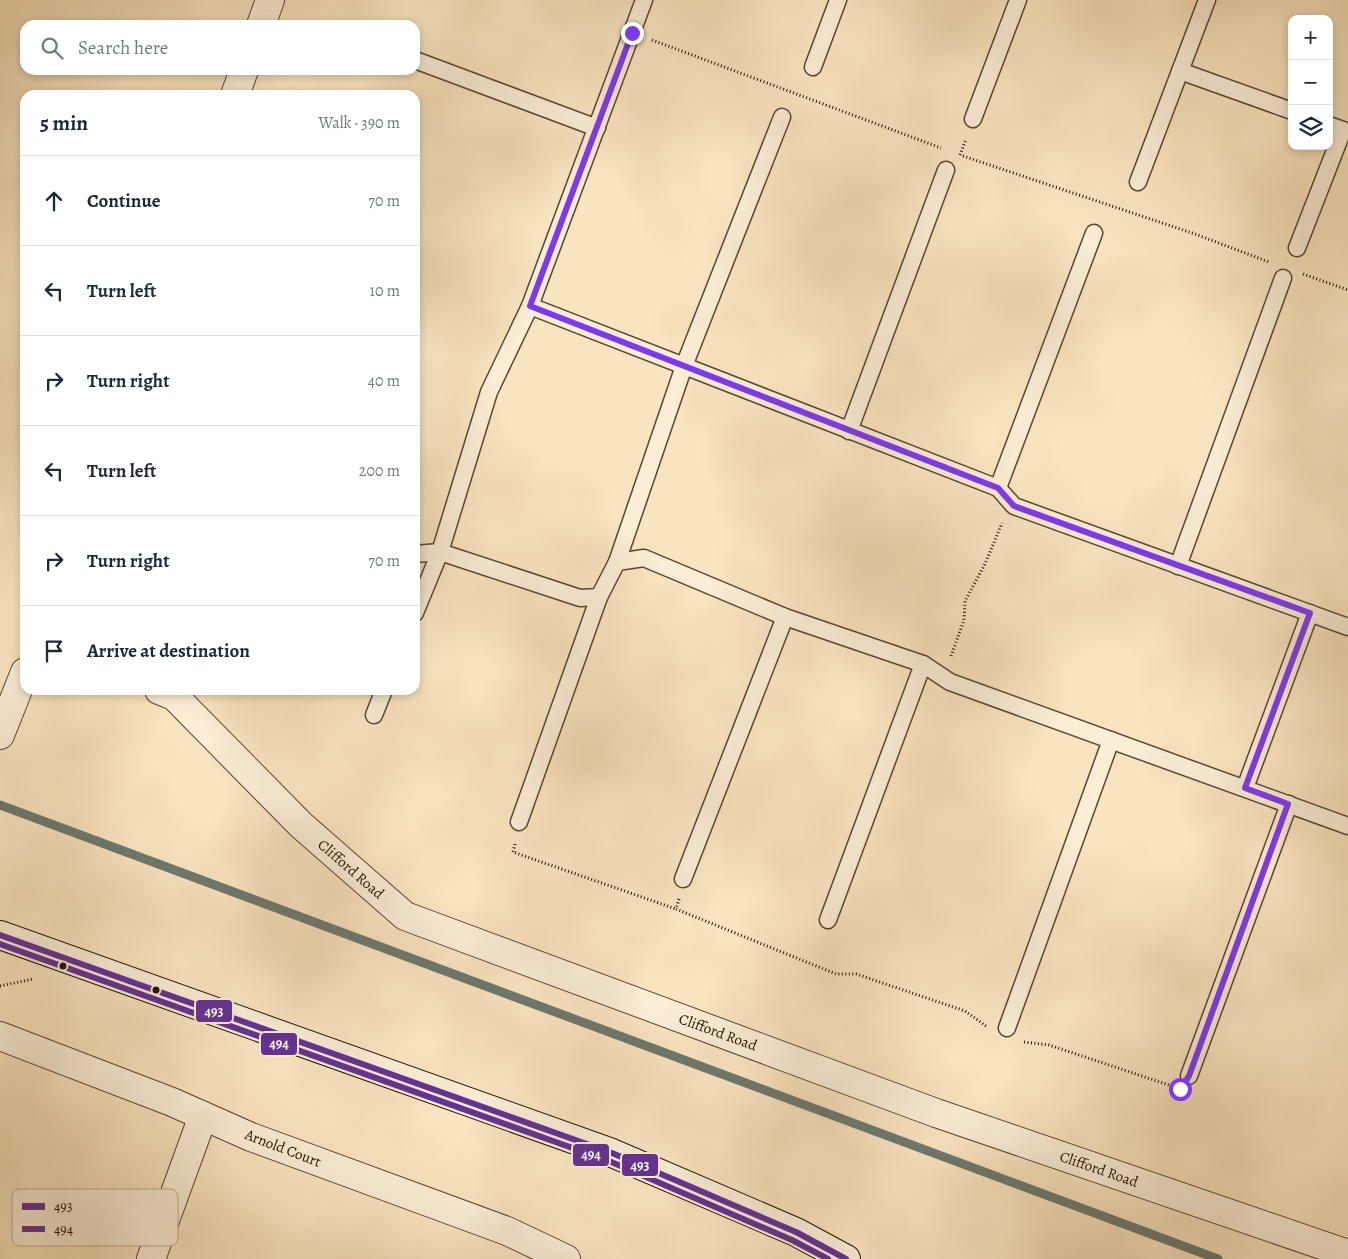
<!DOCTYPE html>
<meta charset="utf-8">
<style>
:root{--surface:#fff;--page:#f2f2f3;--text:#1f2937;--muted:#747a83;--line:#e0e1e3}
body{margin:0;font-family:Alegreya,serif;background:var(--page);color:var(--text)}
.controls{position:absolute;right:15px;top:15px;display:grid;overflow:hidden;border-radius:10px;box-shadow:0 2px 8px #0003}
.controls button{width:45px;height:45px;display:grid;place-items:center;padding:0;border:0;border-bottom:1px solid var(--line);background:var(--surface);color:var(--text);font:25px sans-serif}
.stop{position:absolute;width:15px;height:15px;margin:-11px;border:4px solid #7c3aed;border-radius:50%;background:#fff}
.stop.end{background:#7c3aed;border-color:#fff;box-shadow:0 1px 5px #0008}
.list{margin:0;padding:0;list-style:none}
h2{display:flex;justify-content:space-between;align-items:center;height:65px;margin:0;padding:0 20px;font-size:21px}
h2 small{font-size:16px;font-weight:400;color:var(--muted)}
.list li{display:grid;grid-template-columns:32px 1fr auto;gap:15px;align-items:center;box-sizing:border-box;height:90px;padding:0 20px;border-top:1px solid var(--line)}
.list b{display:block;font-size:19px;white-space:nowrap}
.list em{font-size:16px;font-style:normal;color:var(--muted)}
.icon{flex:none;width:28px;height:28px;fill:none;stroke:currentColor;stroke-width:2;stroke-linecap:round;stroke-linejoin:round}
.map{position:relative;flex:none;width:1348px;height:1259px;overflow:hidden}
.search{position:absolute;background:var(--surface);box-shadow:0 2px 8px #0003;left:20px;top:20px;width:400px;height:55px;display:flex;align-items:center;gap:12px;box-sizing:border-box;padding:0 18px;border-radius:15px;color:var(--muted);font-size:19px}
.panel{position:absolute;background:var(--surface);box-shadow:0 2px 8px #0003;left:20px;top:90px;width:400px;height:605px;border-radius:15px}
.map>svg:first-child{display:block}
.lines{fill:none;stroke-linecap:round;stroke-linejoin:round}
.stream{stroke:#6d796e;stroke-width:9}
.service-casing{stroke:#594630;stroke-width:19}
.minor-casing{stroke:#594630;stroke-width:30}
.secondary-casing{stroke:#241200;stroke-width:30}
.path{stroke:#241200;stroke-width:3;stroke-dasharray:1 2.5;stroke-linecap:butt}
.service{stroke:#fbedd6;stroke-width:16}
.minor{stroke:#fbedd6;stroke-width:28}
.secondary{stroke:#fbedd6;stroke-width:28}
.bus-1-casing{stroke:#fbedd6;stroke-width:10}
.bus-2-casing{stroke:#fbedd6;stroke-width:10}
.bus-1{stroke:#633293;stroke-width:6}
.bus-2{stroke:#633293;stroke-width:6}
.route{stroke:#7c3aed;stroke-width:6}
.bus-dot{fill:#241200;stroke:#fbedd6;stroke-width:2}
.labels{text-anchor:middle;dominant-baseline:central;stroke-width:4;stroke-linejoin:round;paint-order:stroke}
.street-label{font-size:15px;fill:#241200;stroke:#fbedd6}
.key{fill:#fbedd6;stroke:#baab96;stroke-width:1}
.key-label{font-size:14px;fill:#241200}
.line-badge{stroke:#fbedd6;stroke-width:2}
.badge-label{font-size:14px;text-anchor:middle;font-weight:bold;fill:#fff}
</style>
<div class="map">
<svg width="1348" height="1259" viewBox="0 0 1348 1259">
<rect width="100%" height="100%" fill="#f9e4c0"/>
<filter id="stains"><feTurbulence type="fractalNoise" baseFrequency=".004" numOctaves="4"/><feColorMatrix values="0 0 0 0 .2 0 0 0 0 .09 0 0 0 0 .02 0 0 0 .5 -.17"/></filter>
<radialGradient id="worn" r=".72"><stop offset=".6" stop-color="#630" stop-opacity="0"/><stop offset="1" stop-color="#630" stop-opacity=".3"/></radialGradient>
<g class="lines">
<path class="stream" d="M 0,805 L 1218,1259"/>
<g class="service-casing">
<g id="service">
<path d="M 415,60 L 597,128"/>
<path d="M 813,67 L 838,0"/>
<path d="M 1180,71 L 1292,111"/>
<path d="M 973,119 L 1018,0"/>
<path d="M 1138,182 L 1207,0"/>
<path d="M 1297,248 L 1343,130 L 1329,125"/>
<path d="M 530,306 L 998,488 L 1014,506 L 1348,627"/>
<path d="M 849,431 L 946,170"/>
<path d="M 998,488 L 1094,233"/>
<path d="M 415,554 L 440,552 L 580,598 L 599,597 L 617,562 L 644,558 L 785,617 L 923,664 L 950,682 L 1348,826"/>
<path d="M 617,562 L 684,366 L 782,117"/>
<path d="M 1178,566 L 1283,278"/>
<path d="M 415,613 L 440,552 L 489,392 L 530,306 L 644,0"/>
<path d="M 374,715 L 384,690"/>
<path d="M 1245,788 L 1310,613"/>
<path d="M 519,822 L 599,597"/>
<path d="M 683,879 L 785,617"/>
<path d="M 828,920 L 923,664"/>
<path d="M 1007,1028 L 1111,740"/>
<path d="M 1189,1076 L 1289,804"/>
</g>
</g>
<g class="minor-casing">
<g id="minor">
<path d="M 261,25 L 270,0"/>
<path d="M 235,95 L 244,70"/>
<path d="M 159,690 L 174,696 L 301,825 L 405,916 L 936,1113 L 1348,1254"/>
<path d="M 0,735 L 25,672"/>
<path d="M 0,1036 L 172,1102 L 251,1137 L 507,1231 L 566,1259"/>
<path d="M 151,1259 L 203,1116"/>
</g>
</g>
<g class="secondary-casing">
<path id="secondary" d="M 0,935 L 612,1153 L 796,1232 L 846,1259"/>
</g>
<g class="path">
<path d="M 652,40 L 941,148"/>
<path d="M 960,155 L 966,139"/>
<path d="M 963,156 L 1195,234 L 1269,262"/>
<path d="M 1303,274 L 1348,290"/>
<path d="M 951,656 L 964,620 L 965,601 L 985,564 L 1002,523"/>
<path d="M 515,844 L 513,852 L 676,909"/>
<path d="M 679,899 L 676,909 L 836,974 L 856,974 L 965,1011 L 986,1026"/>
<path d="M 0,986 L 33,979"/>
<path d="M 1024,1042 L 1049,1045 L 1169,1085"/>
</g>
<use href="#service" class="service"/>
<use href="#minor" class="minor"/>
<use href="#secondary" class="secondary"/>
<g class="bus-1-casing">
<path id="bus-1" d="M 0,935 L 612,1153 L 796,1232 L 846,1259"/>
</g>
<g class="bus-2-casing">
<path id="bus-2" d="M 0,944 L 609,1161 L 792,1240 L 828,1259"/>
</g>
<use href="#bus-1" class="bus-1"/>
<use href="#bus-2" class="bus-2"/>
</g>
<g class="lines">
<path class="route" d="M 632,33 L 530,306 L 998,488 L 1014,506 L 1310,613 L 1245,788 L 1288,804 L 1189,1076 L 1180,1089"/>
</g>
<g class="bus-dot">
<circle cx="63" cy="966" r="4.5"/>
<circle cx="156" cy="990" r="4.5"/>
</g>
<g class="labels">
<g class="street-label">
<text transform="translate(351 869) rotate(41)">Clifford Road</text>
<text transform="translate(718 1032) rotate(20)">Clifford Road</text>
<text transform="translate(283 1148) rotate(21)">Arnold Court</text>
<text transform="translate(1099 1169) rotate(19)">Clifford Road</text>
</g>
</g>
<rect x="12" y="1189" width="166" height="57" rx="8" class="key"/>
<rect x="22" y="1203" width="23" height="7" fill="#633293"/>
<rect x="22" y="1226" width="23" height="6" fill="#633293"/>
<g class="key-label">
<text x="54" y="1211">493</text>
<text x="54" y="1234">494</text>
</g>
<g class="line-badge">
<rect x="195" y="999" width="38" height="24" rx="5" fill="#633293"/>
<rect x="260" y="1032" width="38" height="24" rx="5" fill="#633293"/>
<rect x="572" y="1143" width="38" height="24" rx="5" fill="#633293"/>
<rect x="621" y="1153" width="38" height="24" rx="5" fill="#633293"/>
</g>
<g class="badge-label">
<text x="214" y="1016">493</text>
<text x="279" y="1048">494</text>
<text x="591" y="1159">494</text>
<text x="640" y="1170">493</text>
</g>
<rect width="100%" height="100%" filter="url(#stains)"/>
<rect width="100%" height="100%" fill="url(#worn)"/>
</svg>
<div class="controls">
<button>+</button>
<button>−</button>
<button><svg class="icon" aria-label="layers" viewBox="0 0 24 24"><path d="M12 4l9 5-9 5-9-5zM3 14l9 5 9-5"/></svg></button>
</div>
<div class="stop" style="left:1180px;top:1089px"></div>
<div class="stop end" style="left:632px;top:33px"></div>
<div class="search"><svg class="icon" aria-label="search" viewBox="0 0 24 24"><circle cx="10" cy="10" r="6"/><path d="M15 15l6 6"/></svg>Search here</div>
<section class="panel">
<h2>5 min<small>Walk · 390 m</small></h2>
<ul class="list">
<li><svg class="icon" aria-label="ahead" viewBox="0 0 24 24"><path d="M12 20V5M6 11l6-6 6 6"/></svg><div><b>Continue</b></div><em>70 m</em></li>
<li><svg class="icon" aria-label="left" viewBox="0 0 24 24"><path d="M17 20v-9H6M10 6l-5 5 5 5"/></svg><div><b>Turn left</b></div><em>10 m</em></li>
<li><svg class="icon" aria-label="right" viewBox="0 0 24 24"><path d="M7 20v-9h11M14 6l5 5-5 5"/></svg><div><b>Turn right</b></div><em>40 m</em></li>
<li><svg class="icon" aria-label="left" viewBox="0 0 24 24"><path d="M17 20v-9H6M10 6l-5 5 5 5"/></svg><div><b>Turn left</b></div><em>200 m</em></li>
<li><svg class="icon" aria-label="right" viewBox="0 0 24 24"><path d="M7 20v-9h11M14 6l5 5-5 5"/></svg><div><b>Turn right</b></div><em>70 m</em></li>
<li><svg class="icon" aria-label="arrive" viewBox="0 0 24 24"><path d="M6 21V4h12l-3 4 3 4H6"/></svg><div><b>Arrive at destination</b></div></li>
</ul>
</section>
</div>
